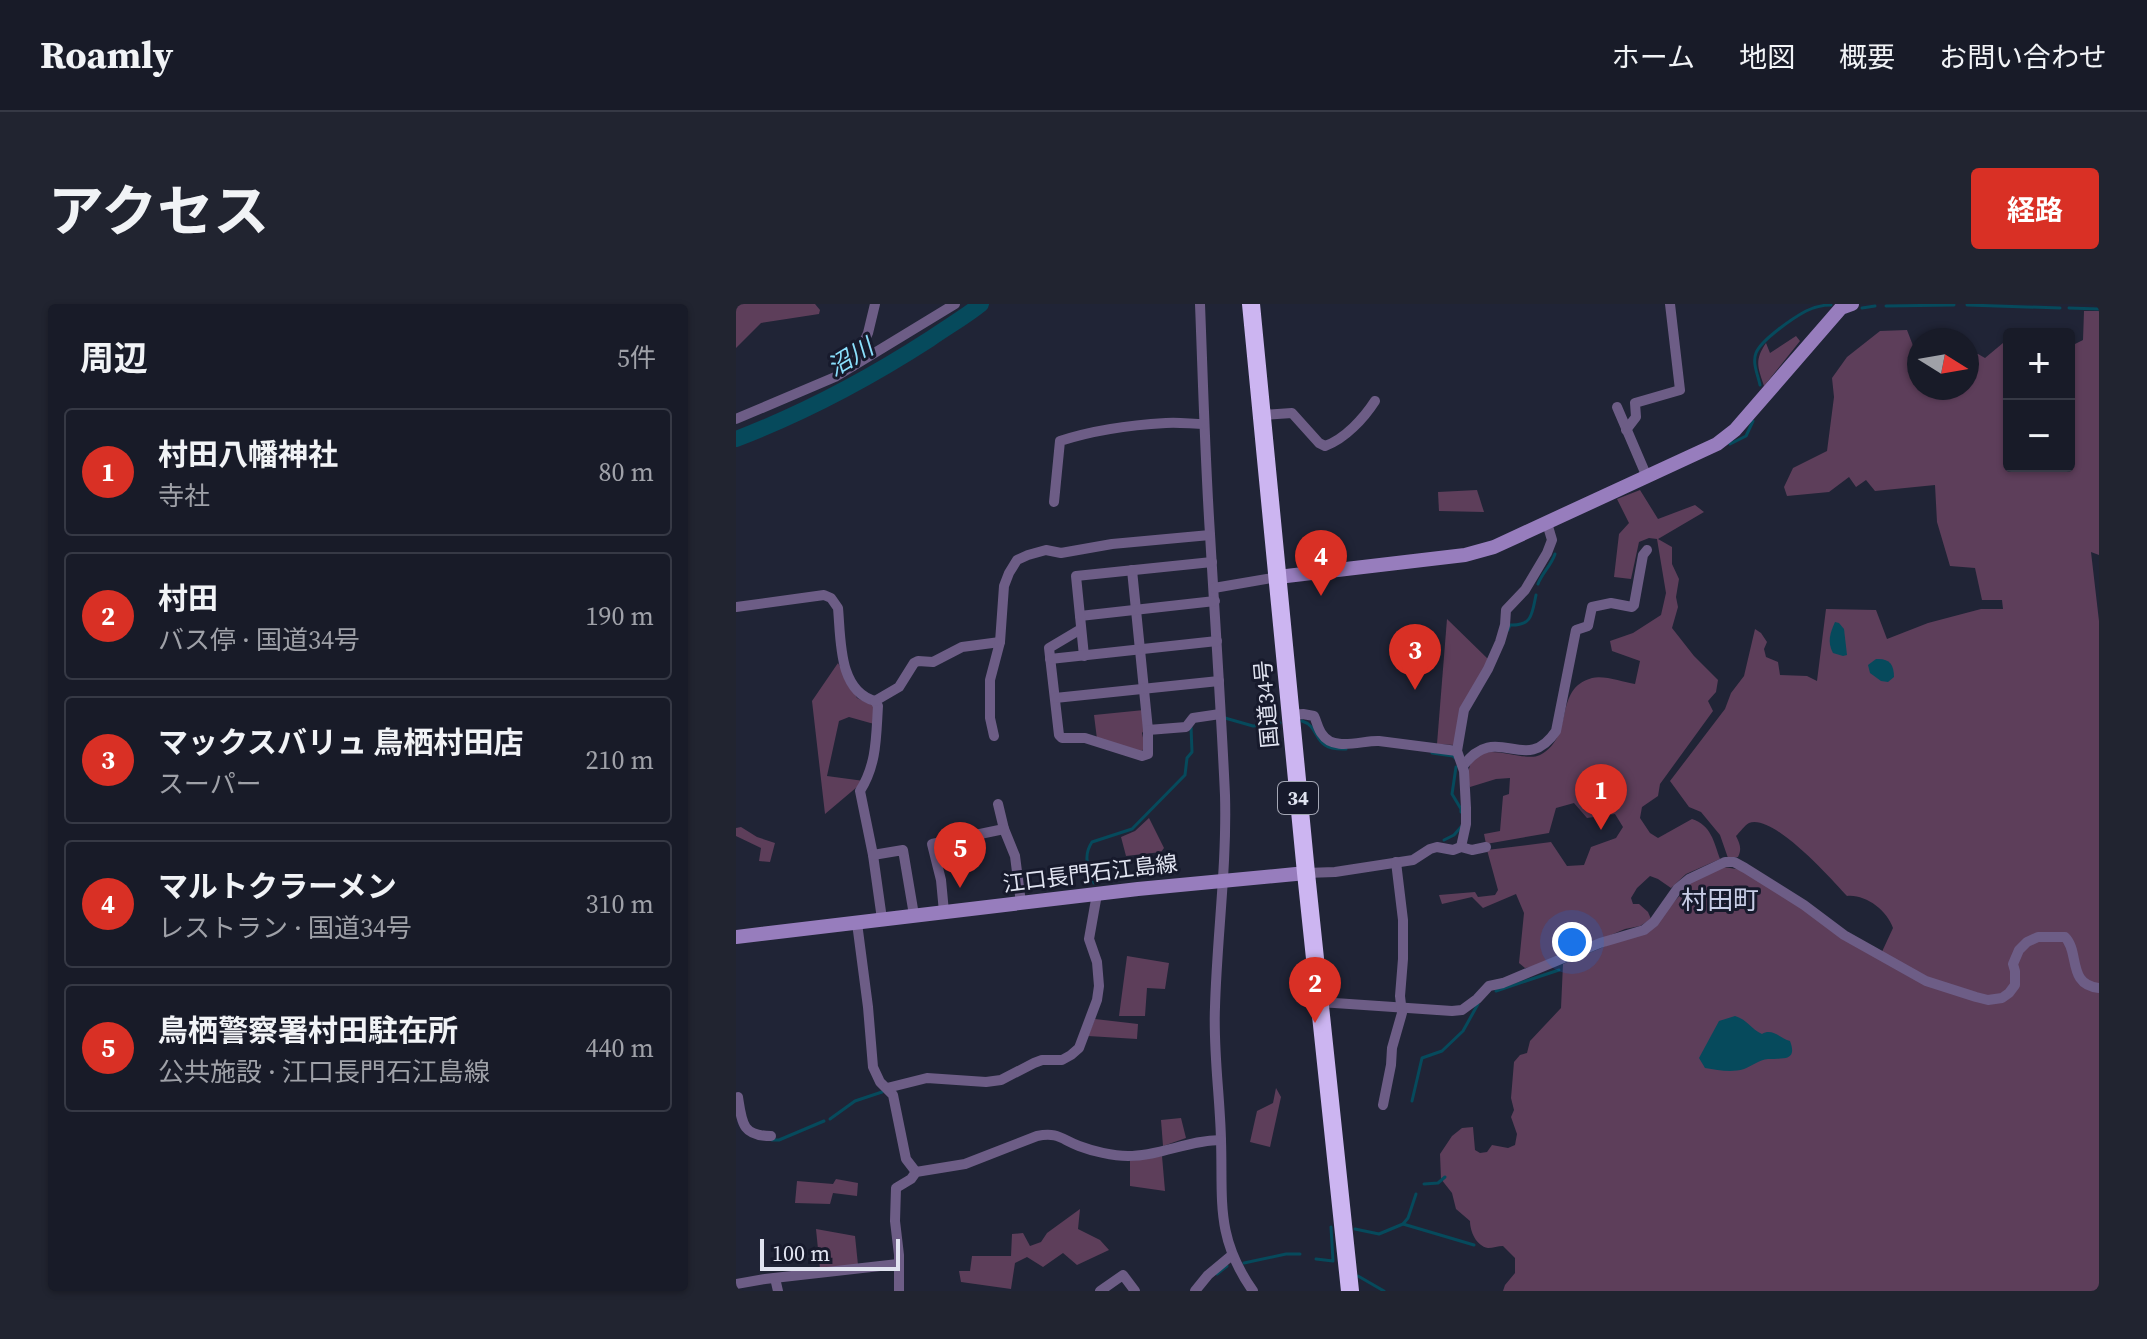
<!DOCTYPE html>
<html lang="ja">
<meta charset="utf-8">
<style>
:root{--surface:#181b28;--page:#212430;--text:#f1f3f6;--muted:#9fa1a8;--line:#363945;--accent:#d93025}
body{margin:0;font-family:"Source Serif 4","Noto Sans JP",serif;background:var(--page);color:var(--text)}
.controls{position:absolute;right:24px;top:24px;display:grid;overflow:hidden;border-radius:8px;box-shadow:0 2px 6px #0004}
.controls button{width:72px;height:72px;display:grid;place-items:center;padding:0;border:0;border-bottom:2px solid var(--line);background:var(--surface);color:var(--text);font:40px sans-serif}
.compass{position:absolute;left:1171px;top:24px;width:72px;height:72px;border-radius:50%;background:var(--surface);box-shadow:0 2px 6px #0004;rotate:101deg}
.scale{position:absolute;left:24px;bottom:20px;width:140px;box-sizing:border-box;padding-left:8px;border:4px solid #e0e3f0;border-top:0;font-size:22px;line-height:28px;white-space:nowrap;color:#e0e3f0;-webkit-text-stroke:6px #171a2c;paint-order:stroke}
.you{position:absolute;left:836px;top:638px;width:28px;height:28px;margin:-20px;border:6px solid #fff;border-radius:50%;background:#1a73e8;box-shadow:0 0 0 12px #1a73e833}
.badge{display:grid;place-items:center;width:52px;height:52px;border-radius:50%;background:var(--accent);color:#fff;font-size:26px;font-weight:700}
.pin{position:absolute;translate:-50% -66px;filter:drop-shadow(0 2px 4px #0008)}
.pin::after{content:'';position:absolute;top:42px;width:28px;height:24px;background:inherit;clip-path:polygon(0 0,100% 0,50% 100%)}
.list{margin:0;padding:0;list-style:none}
h2{display:flex;justify-content:space-between;align-items:center;height:104px;margin:0;padding:0 32px;font-size:34px}
h2 small{font-size:26px;font-weight:400;color:var(--muted)}
.list li{display:grid;grid-template-columns:52px 1fr auto;gap:24px;align-items:center;box-sizing:border-box;height:128px;margin:0 16px 16px;padding:0 16px;border:2px solid var(--line);border-radius:8px}
.list b{display:block;font-size:30px;white-space:nowrap}
.list p{margin:0;font-size:26px;white-space:nowrap;color:var(--muted)}
.list em{font-size:26px;font-style:normal;color:var(--muted)}
.map{position:relative;flex:none;width:1363px;height:987px;overflow:hidden;border-radius:8px}
header{display:flex;align-items:center;gap:48px;box-sizing:border-box;height:112px;padding:0 40px;background:var(--surface);border-bottom:2px solid var(--line)}
header strong{font-size:38px}
nav{display:flex;gap:44px;margin-inline-start:auto;font-size:28px}
.intro{display:flex;align-items:center;justify-content:space-between;box-sizing:border-box;height:192px;padding:0 48px}
h1{margin:0;font-size:56px}
.button{padding:20px 36px;border-radius:8px;background:var(--accent);color:#fff;font-size:28px;font-weight:700}
main{display:flex;gap:48px;padding:0 48px}
aside{flex:1;background:var(--surface);border-radius:8px;box-shadow:0 2px 6px #0004}
.map>svg:first-child{display:block}
.green{fill:#5d3e5a}
.water{fill:#064a5c}
.lines{fill:none;stroke-linecap:round;stroke-linejoin:round}
.stream{stroke:#064a5c;stroke-width:3}
.river{stroke:#064a5c;stroke-width:16}
.street{stroke:#6d5d86;stroke-width:10}
.secondary{stroke:#977dbd;stroke-width:14}
.highway{stroke:#ccb5f1;stroke-width:18}
.labels{text-anchor:middle;dominant-baseline:central;stroke-width:6;stroke-linejoin:round;paint-order:stroke}
.shield{fill:#171a2c;stroke:#a4a7b5;stroke-width:2}
.shield-label{font-size:20px;font-weight:bold;fill:#e0e3f0}
.street-label{font-size:22px;fill:#e0e3f0;stroke:#171a2c}
.water-label{font-size:24px;font-style:italic;fill:#8be0fd;stroke:#171a2c}
.quarter-label{font-size:26px;fill:#c8cde6;stroke:#171a2c}
</style>
<header>
<strong>Roamly</strong>
<nav><a>ホーム</a><a>地図</a><a>概要</a><a>お問い合わせ</a></nav>
</header>
<div class="intro"><h1>アクセス</h1><a class="button">経路</a></div>
<main>
<aside>
<h2>周辺<small>5件</small></h2>
<ul class="list">
<li><span class="badge">1</span><div><b>村田八幡神社</b><p>寺社</p></div><em>80 m</em></li>
<li><span class="badge">2</span><div><b>村田</b><p>バス停 · 国道34号</p></div><em>190 m</em></li>
<li><span class="badge">3</span><div><b>マックスバリュ 鳥栖村田店</b><p>スーパー</p></div><em>210 m</em></li>
<li><span class="badge">4</span><div><b>マルトクラーメン</b><p>レストラン · 国道34号</p></div><em>310 m</em></li>
<li><span class="badge">5</span><div><b>鳥栖警察署村田駐在所</b><p>公共施設 · 江口長門石江島線</p></div><em>440 m</em></li>
</ul>
</aside>
<div class="map">
<svg width="1363" height="987" viewBox="0 0 1363 987">
<rect width="100%" height="100%" fill="#202436"/>
<g class="green">
<path d="M 0,0 L 79,0 L 84,6 L 83,10 L 25,19 L 0,44 Z"/>
<path d="M 1348,7 L 1363,7 L 1363,251 L 1355,248 L 1363,317 L 1363,987 L 767,987 L 769,981 L 779,969 L 779,954 L 767,942 C 762,942 757,944 752,944 C 740,942 734,927 734,917 L 720,905 L 716,889 L 705,875 L 704,850 L 716,832 L 726,824 L 737,823 L 739,846 L 744,849 L 751,848 L 756,841 L 772,844 L 779,841 L 781,830 L 775,813 L 778,806 L 775,794 L 778,758 L 784,751 L 791,749 L 794,737 L 825,704 L 827,660 L 877,639 L 925,612 L 959,575 L 988,563 L 1006,566 L 1144,652 L 1157,624 C 1151,606 1129,590 1111,592 C 1095,575 1037,509 1013,519 C 1009,521 1004,528 1000,532 C 1004,540 1006,545 1002,553 L 992,554 L 984,531 L 965,508 L 953,503 L 934,477 L 989,405 L 995,389 L 1008,372 L 1019,325 L 1025,329 L 1031,338 L 1028,345 L 1030,353 L 1042,358 L 1044,371 L 1071,372 L 1081,377 L 1090,305 L 1140,306 L 1151,335 L 1192,319 L 1245,305 L 1267,305 L 1266,296 L 1246,296 L 1239,264 L 1214,262 L 1201,218 L 1199,181 L 1139,187 L 1130,176 L 1120,183 L 1113,173 L 1093,188 L 1051,192 L 1048,183 L 1057,164 L 1091,147 L 1098,93 L 1096,74 L 1111,53 L 1144,27 L 1171,26 L 1183,57 L 1183,84 L 1231,84 L 1231,55 L 1242,50 L 1249,54 L 1273,34 L 1273,162 L 1333,162 L 1333,43 L 1347,36 Z"/>
<path d="M 1060,32 L 1064,37 L 1028,82 C 1022,63 1018,57 1030,39 L 1034,49 Z"/>
<path d="M 741,186 L 748,208 L 703,207 L 702,188 Z"/>
<path d="M 904,186 L 922,215 L 959,201 L 968,208 L 922,235 L 936,243 L 936,260 L 943,275 L 940,293 L 942,303 L 936,324 L 958,352 L 982,376 L 980,388 L 972,397 L 977,407 L 924,480 L 922,492 L 906,503 L 904,514 L 914,529 L 922,534 L 956,515 C 975,521 978,538 984,555 L 950,570 L 935,584 L 922,575 L 914,572 L 901,584 L 895,594 L 897,600 L 903,600 L 912,608 L 915,615 L 904,622 L 889,625 L 799,663 L 789,664 L 783,659 L 788,609 L 780,590 L 747,604 L 736,593 L 706,600 L 703,591 L 739,588 L 742,593 L 759,591 L 762,586 L 751,546 L 815,538 L 831,562 L 848,561 L 855,543 L 880,534 L 887,523 L 879,510 L 851,514 L 838,499 L 820,504 L 813,529 L 750,540 L 748,530 L 764,527 L 767,492 L 773,490 L 774,474 L 760,475 L 734,483 C 731,476 732,472 733,465 C 740,431 786,460 804,451 C 840,432 816,385 856,374 C 868,371 887,378 899,380 L 904,357 L 876,347 L 874,337 L 897,329 L 925,311 L 930,289 L 921,235 L 913,234 L 903,238 L 895,275 L 878,273 L 883,230 L 893,219 L 881,195 Z"/>
<path d="M 711,315 L 753,356 L 718,441 L 701,440 Z"/>
<path d="M 102,359 L 121,394 L 138,402 L 138,420 L 113,413 L 103,417 L 91,472 L 128,477 L 89,510 L 76,397 Z"/>
<path d="M 408,406 L 409,425 L 406,429 L 409,443 L 405,448 L 361,435 L 358,411 Z"/>
<path d="M 413,514 L 428,544 L 425,548 L 390,552 L 385,533 L 399,527 Z"/>
<path d="M 5,523 L 21,533 L 39,539 L 34,558 L 23,557 L 25,544 L 0,532 L 0,524 Z"/>
<path d="M 391,652 L 433,659 L 429,685 L 411,684 L 409,712 L 383,712 Z"/>
<path d="M 359,715 L 402,720 L 401,735 L 352,732 Z"/>
<path d="M 540,784 L 545,793 L 534,843 L 514,838 L 521,807 L 537,799 Z"/>
<path d="M 445,814 L 450,834 L 427,842 L 425,816 Z"/>
<path d="M 426,852 L 429,887 L 394,882 L 394,856 Z"/>
<path d="M 100,875 L 122,879 L 121,892 L 97,889 L 94,900 L 59,899 L 61,877 L 97,880 Z"/>
<path d="M 344,905 L 342,925 L 364,936 L 373,946 L 341,961 L 327,949 L 307,963 L 291,953 L 279,959 L 275,985 L 225,978 L 223,967 L 234,967 L 236,952 L 275,952 L 276,930 L 287,929 L 294,942 L 305,938 L 311,929 Z"/>
<path d="M 80,925 L 119,932 L 122,961 L 84,965 Z"/>
</g>
<g class="water">
<path d="M 1099,318 L 1103,319 L 1108,325 L 1111,351 L 1107,352 L 1097,349 C 1091,338 1094,329 1099,318 Z"/>
<path d="M 1140,355 C 1153,354 1158,360 1158,373 L 1152,378 L 1145,377 L 1134,369 L 1132,361 Z"/>
<path d="M 999,712 C 1012,716 1015,725 1026,730 C 1036,724 1044,734 1054,737 C 1062,758 1046,754 1032,755 C 1023,756 1016,762 1008,765 C 995,769 982,766 969,764 L 963,754 L 983,717 Z"/>
</g>
<g class="lines">
<g class="stream">
<path d="M 1231,1 L 1324,4"/>
<path d="M 1150,2 L 1218,1"/>
<path d="M 1126,4 L 1139,2"/>
<path d="M 1333,4 L 1363,5"/>
<path d="M 1024,81 C 1022,71 1016,59 1020,49 C 1025,36 1057,14 1070,7 C 1078,3 1086,1 1095,1"/>
<path d="M 994,140 L 1010,132 L 1017,117"/>
<path d="M 802,280 C 806,269 815,262 819,250"/>
<path d="M 772,326 L 774,321 C 797,322 796,309 800,291"/>
<path d="M 489,414 L 517,422 L 544,419"/>
<path d="M 566,417 C 586,423 575,447 610,445"/>
<path d="M 696,449 L 717,452 L 719,454"/>
<path d="M 720,463 L 716,490 L 725,505 L 725,508"/>
<path d="M 708,536 L 718,531 L 725,523"/>
<path d="M 358,579 C 353,564 346,553 356,538 L 396,525 L 449,471 L 451,454 L 456,448 L 455,423"/>
<path d="M 760,687 L 823,666"/>
<path d="M 676,797 L 686,754 L 706,747 L 727,727 L 742,700"/>
<path d="M 94,815 L 119,797 L 146,788"/>
<path d="M 36,836 L 43,836 L 88,817"/>
<path d="M 688,880 L 702,879 L 709,873"/>
<path d="M 667,920 L 738,941"/>
<path d="M 619,925 L 643,930 L 667,920 L 672,914 L 680,890"/>
<path d="M 580,955 L 597,957 L 595,923"/>
<path d="M 508,959 L 550,950 L 564,950"/>
<path d="M 481,970 L 491,962"/>
<path d="M 622,972 L 648,987"/>
</g>
<path class="river" d="M 0,135 C 68,109 132,75 194,35 C 211,23 229,13 245,0"/>
<g class="street">
<path d="M 464,0 C 467,77 469,154 474,230 C 479,317 485,404 489,491 C 491,562 481,632 479,703 C 477,747 484,792 485,836 C 487,897 479,933 517,987"/>
<path d="M 117,62 L 132,29 L 139,0"/>
<path d="M 881,103 L 911,173"/>
<path d="M 526,111 L 556,109 L 583,139 L 589,142 C 609,135 628,114 639,97"/>
<path d="M 0,115 L 99,73 L 219,0"/>
<path d="M 890,126 L 900,113 L 899,99 L 944,86 L 934,0"/>
<path d="M 318,198 L 324,137 C 358,126 394,121 430,119 C 443,118 456,120 468,120"/>
<path d="M 396,266 L 412,426 L 450,423 L 457,414 L 484,410"/>
<path d="M 478,284 L 542,273"/>
<path d="M 0,303 L 88,291 L 95,294 L 102,304 C 105,335 102,387 139,397 L 142,402 C 140,433 141,460 124,487 L 137,551 L 146,615"/>
<path d="M 344,312 L 479,297"/>
<path d="M 345,325 L 313,344 L 323,431 L 326,434 L 349,434 L 406,452 L 412,450 L 412,426"/>
<path d="M 348,352 L 340,272 L 476,258"/>
<path d="M 314,355 L 481,337"/>
<path d="M 319,394 L 483,377"/>
<path d="M 139,397 L 163,383 L 178,359 L 182,357 L 197,358 L 226,343 L 264,338"/>
<path d="M 555,411 L 567,410 L 578,412 C 581,418 582,425 586,430 C 597,448 627,436 643,437 L 721,447"/>
<path d="M 258,432 L 254,414 L 254,376 L 264,338 L 268,282 L 273,269 L 281,256 L 292,251 L 310,246 L 325,249 L 376,240 L 474,231"/>
<path d="M 727,462 C 761,416 789,473 820,427 L 840,326 L 852,322 L 856,303 L 875,299 L 896,303 L 898,301 L 907,251 L 911,246"/>
<path d="M 262,500 L 268,525 L 279,552 L 285,599"/>
<path d="M 725,543 L 730,520 L 730,504 L 728,467 L 721,447 L 728,406 L 752,365 L 764,338 L 769,321 L 770,306 L 789,286 L 811,249 L 816,236 L 811,219"/>
<path d="M 137,551 L 167,546 L 178,611"/>
<path d="M 570,569 L 599,568 L 677,556 L 694,545 L 701,543 L 717,546 L 725,543 L 736,546 L 750,543"/>
<path d="M 208,608 L 205,576 L 196,540 L 268,525"/>
<path d="M 121,619 L 132,703 L 137,763 L 144,778 L 157,791 L 170,855 L 180,868"/>
<path d="M 584,698 L 716,707 L 726,706 L 741,695 L 753,682 L 767,679 L 864,639 L 908,626 L 918,618 L 942,584 L 953,575 L 989,558 L 998,558 L 1009,564 L 1068,601 L 1108,631 L 1190,677 L 1240,693 L 1252,696 L 1266,694 L 1273,689 L 1279,681 L 1279,667 L 1277,660 L 1283,646 L 1291,638 L 1302,633 L 1329,633 C 1344,648 1331,681 1363,684"/>
<path d="M 151,784 L 191,774 L 250,778 L 265,776 L 298,759 L 306,756 L 326,756 L 335,751 L 343,744 L 361,696 L 363,682 L 361,658 L 353,635 L 361,590"/>
<path d="M 0,794 L 2,793 C 6,819 6,832 35,832"/>
<path d="M 647,801 L 655,761 L 656,744 L 666,709 L 664,692 L 667,655 L 667,616 L 660,558"/>
<path d="M 39,974 L 42,987"/>
<path d="M 0,980 L 29,975 L 162,960"/>
<path d="M 163,987 L 163,951 L 159,917 L 160,884 L 175,875 L 180,868 L 229,860 L 301,832 C 322,828 325,835 343,842 C 356,847 377,852 392,852 C 424,852 453,836 485,836"/>
<path d="M 364,987 L 387,971 L 399,987"/>
<path d="M 459,987 L 472,971 L 496,951"/>
</g>
<g class="secondary">
<path d="M 542,273 L 729,251 L 758,243 L 981,140 L 999,126 L 1105,4 L 1116,0"/>
<path d="M 0,633 L 402,585 L 570,569"/>
</g>
<path class="highway" d="M 515,0 L 570,569 L 614,987"/>
</g>
<g class="labels">
<rect class="shield" x="542" y="478" width="40" height="32" rx="6"/>
<g class="shield-label">
<text x="562" y="494">34</text>
</g>
<g class="street-label">
<text transform="translate(530 400) rotate(-95)">国道34号</text>
<text transform="translate(354 569) rotate(-7)">江口長門石江島線</text>
</g>
<g class="water-label">
<text transform="translate(114 53) rotate(-31)">沼川</text>
</g>
<g class="quarter-label">
<text x="984" y="596">村田町</text>
</g>
</g>
</svg>
<div class="controls">
<button>+</button>
<button>−</button>
</div>
<svg class="compass" viewBox="-18 -18 36 36"><path d="M0-13l5 13h-10z" fill="#e53935"/><path d="M0 13l5-13h-10z" fill="#9fa1a8"/></svg>
<div class="scale">100 m</div>
<div class="you"></div>
<div class="pin badge" style="left:865px;top:526px">1</div>
<div class="pin badge" style="left:579px;top:719px">2</div>
<div class="pin badge" style="left:679px;top:386px">3</div>
<div class="pin badge" style="left:585px;top:292px">4</div>
<div class="pin badge" style="left:224px;top:584px">5</div>
</div>
</main>
